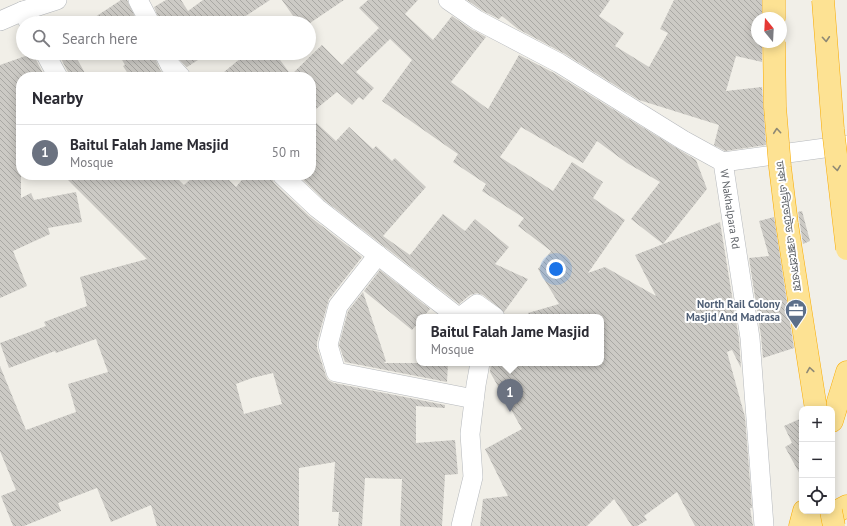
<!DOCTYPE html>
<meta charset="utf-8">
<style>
:root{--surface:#fff;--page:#f2f2f3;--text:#2b2b33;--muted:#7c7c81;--line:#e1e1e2;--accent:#ea580c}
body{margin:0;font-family:"PT Sans","Noto Sans Bengali",sans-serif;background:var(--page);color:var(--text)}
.controls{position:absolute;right:12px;bottom:12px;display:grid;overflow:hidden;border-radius:8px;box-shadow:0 2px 10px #0003}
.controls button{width:36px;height:36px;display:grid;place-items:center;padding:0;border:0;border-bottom:1px solid var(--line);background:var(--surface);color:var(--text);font:20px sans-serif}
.compass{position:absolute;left:751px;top:12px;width:36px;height:36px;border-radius:50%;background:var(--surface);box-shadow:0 2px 10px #0003;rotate:342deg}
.you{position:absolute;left:556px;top:269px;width:14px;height:14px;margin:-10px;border:3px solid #fff;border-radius:50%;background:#1a73e8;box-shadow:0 0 0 6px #1a73e833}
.badge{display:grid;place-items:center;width:26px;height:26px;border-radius:50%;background:var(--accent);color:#fff;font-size:13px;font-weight:700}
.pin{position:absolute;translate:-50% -33px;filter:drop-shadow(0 1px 2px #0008)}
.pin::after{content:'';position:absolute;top:21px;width:14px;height:12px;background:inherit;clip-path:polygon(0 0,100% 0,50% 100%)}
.popup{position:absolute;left:416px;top:314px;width:188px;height:52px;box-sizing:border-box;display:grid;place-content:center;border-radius:8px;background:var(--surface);filter:drop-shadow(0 1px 3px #0005);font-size:13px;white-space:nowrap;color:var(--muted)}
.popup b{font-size:15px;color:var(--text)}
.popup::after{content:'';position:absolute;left:50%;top:100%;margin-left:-8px;border:8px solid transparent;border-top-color:var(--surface)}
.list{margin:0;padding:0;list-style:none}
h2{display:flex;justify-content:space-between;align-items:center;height:52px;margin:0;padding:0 16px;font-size:17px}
h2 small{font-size:13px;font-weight:400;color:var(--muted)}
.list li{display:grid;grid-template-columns:26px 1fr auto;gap:12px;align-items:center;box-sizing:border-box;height:56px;padding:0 16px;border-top:1px solid var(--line)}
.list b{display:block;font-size:15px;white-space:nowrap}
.list p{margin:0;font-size:13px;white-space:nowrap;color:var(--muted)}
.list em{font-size:13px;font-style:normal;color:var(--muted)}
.icon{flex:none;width:22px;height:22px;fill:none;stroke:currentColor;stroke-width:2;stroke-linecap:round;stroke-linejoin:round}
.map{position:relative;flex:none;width:847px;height:526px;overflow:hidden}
.search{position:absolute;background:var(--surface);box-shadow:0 2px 10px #0003;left:16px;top:16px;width:300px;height:44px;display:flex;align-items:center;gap:10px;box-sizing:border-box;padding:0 14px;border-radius:22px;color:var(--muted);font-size:15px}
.panel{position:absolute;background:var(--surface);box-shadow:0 2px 10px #0003;left:16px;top:72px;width:300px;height:108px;border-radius:16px}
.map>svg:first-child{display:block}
.building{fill:url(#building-back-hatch);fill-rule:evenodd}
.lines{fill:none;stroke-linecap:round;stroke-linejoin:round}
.street-casing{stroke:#b5b8bc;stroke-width:20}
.highway-casing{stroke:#f9ab00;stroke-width:23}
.street{stroke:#fff;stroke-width:19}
.highway{stroke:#fde293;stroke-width:22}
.highway-bridge-casing{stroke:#f9ab00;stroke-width:23;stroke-linecap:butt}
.highway-bridge{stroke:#fde293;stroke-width:22}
.oneway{stroke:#8e8975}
.labels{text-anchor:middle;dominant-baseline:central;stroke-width:4;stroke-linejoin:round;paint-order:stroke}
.street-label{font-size:11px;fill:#5f6368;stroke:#fff}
.service-label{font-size:11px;font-weight:bold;fill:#4e5e75;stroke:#fff;text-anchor:end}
</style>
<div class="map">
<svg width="847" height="526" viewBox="0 0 847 526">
<defs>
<pattern id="building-back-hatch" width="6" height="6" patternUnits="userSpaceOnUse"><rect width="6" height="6" fill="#cccac5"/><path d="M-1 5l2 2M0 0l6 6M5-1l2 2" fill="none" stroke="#a9a8a4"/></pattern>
</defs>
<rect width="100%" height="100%" fill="#f1efe8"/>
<g class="building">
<path d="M 121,0 L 127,0 L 138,23 L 86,23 Z"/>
<path d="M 166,0 L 181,0 L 188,11 L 203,0 L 270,0 L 235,23 L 161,23 L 154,7 Z"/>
<path d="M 282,0 L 344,0 L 310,23 L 298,23 Z"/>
<path d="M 368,0 L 418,0 L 405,14 L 433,40 L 452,16 L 471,29 L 486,37 L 451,82 L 488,109 L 519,55 L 554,73 L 696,160 L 707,189 L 663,244 L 631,219 L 660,182 L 627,163 L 597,141 L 583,163 L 521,127 L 500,157 L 553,191 L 572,162 L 603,182 L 593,198 L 625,220 L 588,273 L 605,267 L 656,296 L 635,255 L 720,222 L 739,339 L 741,368 L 732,350 L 727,352 L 745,417 L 752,508 L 750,508 L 753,526 L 695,526 L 677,492 L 644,516 L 647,520 L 637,526 L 632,526 L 614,499 L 587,526 L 480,526 L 483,499 L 508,496 L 485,449 L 522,429 L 490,372 L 491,363 L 601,363 L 601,317 L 529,317 L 528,313 L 559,304 L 538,269 L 551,251 L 518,226 L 524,218 L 482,191 L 486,184 L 453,162 L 458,154 L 382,101 L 412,60 L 390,39 L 356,72 L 374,88 L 363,100 L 359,97 L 352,105 L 337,92 L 311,113 L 311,77 L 218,77 L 247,53 L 275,53 L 291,75 L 322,45 L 342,65 L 379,28 L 359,8 Z"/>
<path d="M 467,0 L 610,0 L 599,16 L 624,33 L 615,46 L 649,67 L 668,33 L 660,29 L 674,0 L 762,0 L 762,18 L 757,18 L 757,42 L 762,42 L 762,62 L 736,56 L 726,91 L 762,87 L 766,145 L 725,151 L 714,145 L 719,125 L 639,100 L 565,54 L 518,29 L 502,16 L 499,19 L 483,11 Z"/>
<path d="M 34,53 L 35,58 L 45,77 L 21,77 L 21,198 L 31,193 L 34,200 L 76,192 L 82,222 L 48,228 L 50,234 L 13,251 L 27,286 L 0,298 L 0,65 Z"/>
<path d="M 58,53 L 74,53 L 87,77 L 69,77 L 68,72 Z"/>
<path d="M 118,53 L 153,53 L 160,70 L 166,77 L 130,77 L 123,66 L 125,65 Z"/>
<path d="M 176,53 L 209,53 L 187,67 L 179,59 Z"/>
<path d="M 311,118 L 336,141 L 349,127 L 373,149 L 376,146 L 392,161 L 395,158 L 426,187 L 383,236 L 410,255 L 443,214 L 465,231 L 475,219 L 509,247 L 495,264 L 528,279 L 504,312 L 483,295 L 477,293 L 470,295 L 459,304 L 324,200 L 298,175 L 311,175 Z"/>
<path d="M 63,175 L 174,175 L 184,185 L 195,175 L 224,175 L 236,187 L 246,175 L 271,175 L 272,179 L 274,183 L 309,216 L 362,257 L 329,299 L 317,342 L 317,348 L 326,376 L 328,380 L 334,383 L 445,405 L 445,408 L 416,406 L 416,443 L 455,440 L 458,474 L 445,475 L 442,526 L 400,526 L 402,479 L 365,478 L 362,526 L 338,526 L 339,512 L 332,512 L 335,462 L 299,468 L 299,526 L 157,526 L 151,505 L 111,522 L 97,488 L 58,503 L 61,511 L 24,526 L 13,526 L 1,496 L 16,490 L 0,451 L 0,366 L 26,430 L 76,412 L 68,384 L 108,372 L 96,339 L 56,353 L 55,351 L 9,368 L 0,343 L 46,326 L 44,322 L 87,306 L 80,277 L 147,259 ZM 273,373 L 282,404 L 244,414 L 236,384 L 252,378 Z"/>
<path d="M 802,211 L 810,241 L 803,244 L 798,212 Z"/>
<path d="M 774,217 L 794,348 L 763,358 L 761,336 L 749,258 L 769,256 L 759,221 Z"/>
<path d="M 380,270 L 430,309 L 423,317 L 419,317 L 419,322 L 412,330 L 364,291 Z"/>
<path d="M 363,292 L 386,361 L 384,363 L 448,363 L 447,382 L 345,362 L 339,345 L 348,311 Z"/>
<path d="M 802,418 L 802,478 L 785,447 L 792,443 L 784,426 Z"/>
</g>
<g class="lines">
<g class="street-casing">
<g id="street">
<path d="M 138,0 L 150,23"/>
<path id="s1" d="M 448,0 L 477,20 L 559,63 L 683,140 L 723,162 L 750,338 L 764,526"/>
<path d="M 0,21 L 23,11"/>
<path d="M 29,23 L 23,11 L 57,0"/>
<path d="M 45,53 L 58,77"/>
<path d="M 164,53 L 170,65 L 181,77"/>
<path d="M 723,162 L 847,145"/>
<path d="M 282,175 L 317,208 L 458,317"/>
<path d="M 378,255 L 338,306 L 328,345 L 336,372 L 474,399"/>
<path d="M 460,317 L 477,304 L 495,317"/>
<path d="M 461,526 L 473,477 L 470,434 L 476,385 L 480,363"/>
</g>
</g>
<g class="highway-casing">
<g id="highway">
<path d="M 774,0 L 774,18"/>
<path d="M 832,421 L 847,372"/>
<path d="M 800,526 L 804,511"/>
<path d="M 814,526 L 834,513 L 847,506"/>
</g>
</g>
<use href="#street" class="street"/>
<use href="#highway" class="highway"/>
<g class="highway-bridge-casing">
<g id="highway-bridge">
<path d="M 823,0 L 833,129 L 847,249"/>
<path d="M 774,42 L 775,107 L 780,167 L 787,224 L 816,409"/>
<path d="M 831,511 L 834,526"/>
</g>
</g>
<use href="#highway-bridge" class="highway-bridge"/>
</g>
<defs><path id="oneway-chevron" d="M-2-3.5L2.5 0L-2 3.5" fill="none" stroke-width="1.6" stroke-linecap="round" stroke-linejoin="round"/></defs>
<g class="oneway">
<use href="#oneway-chevron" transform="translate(826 39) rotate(86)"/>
<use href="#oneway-chevron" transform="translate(777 131) rotate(-95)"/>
<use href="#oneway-chevron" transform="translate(837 168) rotate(83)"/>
<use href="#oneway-chevron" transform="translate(810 370) rotate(-99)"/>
</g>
<defs>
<g id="office-pin" transform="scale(1.15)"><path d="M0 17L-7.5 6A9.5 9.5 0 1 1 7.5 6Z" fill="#5c6f8a" stroke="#fff"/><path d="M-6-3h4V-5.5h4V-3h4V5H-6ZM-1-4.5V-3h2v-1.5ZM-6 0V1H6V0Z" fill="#fff"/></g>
</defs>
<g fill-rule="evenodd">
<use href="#office-pin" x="796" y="310"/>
</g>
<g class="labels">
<g class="street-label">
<text stroke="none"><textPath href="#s1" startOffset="367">W Nakhalpara Rd</textPath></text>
<text transform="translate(789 226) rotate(82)">ঢাকা এলিভেটেড এক্সপ্রেসওয়ে</text>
</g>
<g class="service-label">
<text x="780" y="304">North Rail Colony<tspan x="780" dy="13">Masjid And Madrasa</tspan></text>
</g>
</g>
</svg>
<div class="controls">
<button>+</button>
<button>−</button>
<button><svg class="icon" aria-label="locate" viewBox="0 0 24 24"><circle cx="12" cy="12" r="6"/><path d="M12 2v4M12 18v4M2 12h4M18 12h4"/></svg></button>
</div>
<svg class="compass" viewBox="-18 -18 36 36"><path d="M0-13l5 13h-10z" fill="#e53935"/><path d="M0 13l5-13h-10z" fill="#7c7c81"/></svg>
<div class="you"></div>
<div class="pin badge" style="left:510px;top:412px;background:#6b7280">1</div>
<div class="popup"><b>Baitul Falah Jame Masjid</b>Mosque</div>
<div class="search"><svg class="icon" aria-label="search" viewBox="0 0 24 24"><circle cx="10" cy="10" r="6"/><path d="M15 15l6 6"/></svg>Search here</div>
<section class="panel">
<h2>Nearby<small></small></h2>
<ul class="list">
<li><span class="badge" style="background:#6b7280">1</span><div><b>Baitul Falah Jame Masjid</b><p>Mosque</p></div><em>50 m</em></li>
</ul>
</section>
</div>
